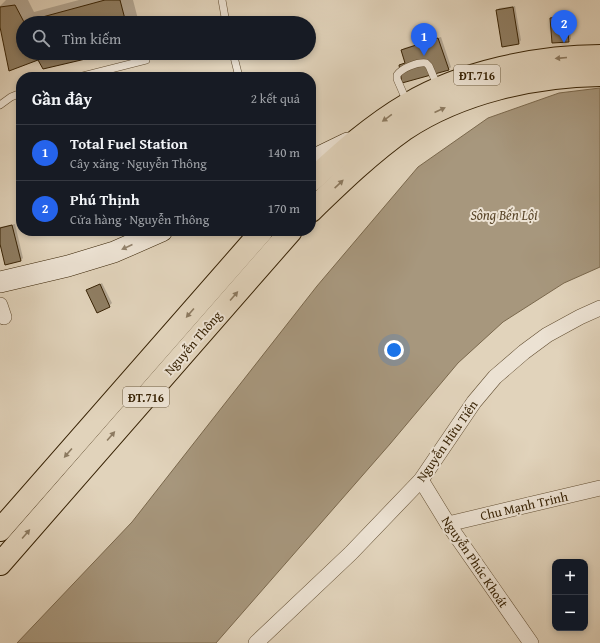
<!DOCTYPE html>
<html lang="vi">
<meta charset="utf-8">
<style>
:root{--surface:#171b24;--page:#20242c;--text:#f1f3f6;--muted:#9ea1a6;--line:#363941;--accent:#2563eb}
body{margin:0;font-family:"Gentium Book Plus",serif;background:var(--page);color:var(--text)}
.controls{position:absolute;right:12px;bottom:12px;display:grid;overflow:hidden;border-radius:8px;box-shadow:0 2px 6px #0003}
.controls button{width:36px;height:36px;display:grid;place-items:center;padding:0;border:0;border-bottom:1px solid var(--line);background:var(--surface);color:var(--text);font:20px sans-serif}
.you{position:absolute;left:394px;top:350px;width:14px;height:14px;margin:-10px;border:3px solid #fff;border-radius:50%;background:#1a73e8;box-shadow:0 0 0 6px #1a73e833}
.badge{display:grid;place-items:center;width:26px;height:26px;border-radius:50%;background:var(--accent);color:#fff;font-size:13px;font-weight:700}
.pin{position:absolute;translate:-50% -33px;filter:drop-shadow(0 1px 2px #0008)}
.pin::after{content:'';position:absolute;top:21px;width:14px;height:12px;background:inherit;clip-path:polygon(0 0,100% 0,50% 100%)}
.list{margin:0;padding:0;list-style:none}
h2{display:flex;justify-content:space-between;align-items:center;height:52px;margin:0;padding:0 16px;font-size:17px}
h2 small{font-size:13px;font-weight:400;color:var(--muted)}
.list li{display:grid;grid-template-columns:26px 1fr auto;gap:12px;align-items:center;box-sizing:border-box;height:56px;padding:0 16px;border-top:1px solid var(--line)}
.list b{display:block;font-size:15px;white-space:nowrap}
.list p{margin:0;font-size:13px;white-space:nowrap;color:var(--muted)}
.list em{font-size:13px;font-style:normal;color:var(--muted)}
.icon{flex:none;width:22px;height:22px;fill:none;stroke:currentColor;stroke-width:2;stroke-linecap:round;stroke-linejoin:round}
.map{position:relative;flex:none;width:600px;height:643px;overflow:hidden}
.search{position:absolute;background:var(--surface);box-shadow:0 2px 6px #0003;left:16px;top:16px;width:300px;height:44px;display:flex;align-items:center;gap:10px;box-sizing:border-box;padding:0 14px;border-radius:22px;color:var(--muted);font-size:15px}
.panel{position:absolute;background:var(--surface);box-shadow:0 2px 6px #0003;left:16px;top:72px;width:300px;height:164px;border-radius:16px}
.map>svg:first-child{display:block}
.water{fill:#a7977d;stroke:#7a684d}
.shadow{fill:#0003}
.building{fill:#8f7e63;stroke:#372204}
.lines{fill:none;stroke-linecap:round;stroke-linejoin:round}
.lane-casing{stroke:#624e32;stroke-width:8}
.street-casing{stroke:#624e32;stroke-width:16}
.secondary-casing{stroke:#372204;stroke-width:22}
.primary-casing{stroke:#372204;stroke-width:24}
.lane{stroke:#ece2d3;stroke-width:7}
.street{stroke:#ece2d3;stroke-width:15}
.secondary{stroke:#ece2d3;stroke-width:21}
.primary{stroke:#e1d3bb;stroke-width:22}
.oneway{fill:#8c7a60}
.oneway2{fill:#92826c}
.labels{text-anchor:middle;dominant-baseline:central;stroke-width:4;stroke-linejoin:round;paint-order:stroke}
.shield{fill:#ece2d3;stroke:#6d5c42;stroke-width:1}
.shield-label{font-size:12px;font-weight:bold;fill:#372204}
.street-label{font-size:13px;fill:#372204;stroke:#ece2d3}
.water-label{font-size:14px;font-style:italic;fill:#594528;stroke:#ece2d3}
</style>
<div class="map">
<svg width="600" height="643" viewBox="0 0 600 643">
<rect width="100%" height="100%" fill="#e1d3bb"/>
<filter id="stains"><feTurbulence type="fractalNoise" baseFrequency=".005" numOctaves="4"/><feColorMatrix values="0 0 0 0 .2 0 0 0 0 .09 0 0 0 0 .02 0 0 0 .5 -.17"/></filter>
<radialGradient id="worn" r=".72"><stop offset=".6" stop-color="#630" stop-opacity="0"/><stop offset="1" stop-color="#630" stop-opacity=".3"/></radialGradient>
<path class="water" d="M 600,88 L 600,267 L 564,283 L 503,322 L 458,363 L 390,444 L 216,643 L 17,643 L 132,522 L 317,286 L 418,167 L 488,118 L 559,93 Z"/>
<g class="shadow">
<path d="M 6,0 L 28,0 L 34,12 L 79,0 L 133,0 L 139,23 L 23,23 L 23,53 L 106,53 L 38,59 L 10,70 L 0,22 L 0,6 Z"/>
<path d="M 515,6 L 521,40 L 519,43 L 503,45 L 497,11 L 499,8 Z"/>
<path d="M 568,15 L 571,39 L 568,41 L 551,18 L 553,16 Z"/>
<path d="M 441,37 L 451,67 L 449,69 L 400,65 L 406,62 L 402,50 L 404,48 Z"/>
<path d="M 15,224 L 23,258 L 21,260 L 0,240 L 0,227 Z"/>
<path d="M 102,283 L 112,303 L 109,306 L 88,291 Z"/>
</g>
<g class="building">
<path d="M 105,0 L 120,0 L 126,23 L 23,23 L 23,53 L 111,53 L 43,69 L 38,60 L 9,71 L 0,27 L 0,7 L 15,5 L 24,22 Z"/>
<path d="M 513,7 L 519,44 L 502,47 L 496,10 Z"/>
<path d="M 566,16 L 569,42 L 552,43 L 550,18 Z"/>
<path d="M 438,38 L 449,70 L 402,83 L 399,65 L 405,63 L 401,50 Z"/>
<path d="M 12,225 L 21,261 L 5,265 L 0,244 L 0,228 Z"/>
<path d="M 100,284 L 110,307 L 97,313 L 86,290 Z"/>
</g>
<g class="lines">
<g class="lane-casing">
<g id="lane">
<path d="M 222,0 L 226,23"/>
<path d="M 233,53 L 239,77"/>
<path d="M 79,77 L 146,60"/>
<path d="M 407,102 L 397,79 L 397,75 C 402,68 417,62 426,63 L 429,66 L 438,87"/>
<path d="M 0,105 L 11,97 L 21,93"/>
</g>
</g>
<g class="street-casing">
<g id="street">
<path d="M 0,305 L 4,317"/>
<path d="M 421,480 L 448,524 L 531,643"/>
<path d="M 448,524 L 600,488"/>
<path d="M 256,643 L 351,553 L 421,480 L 474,402 L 495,377 L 524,352 L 547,335 L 580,317 L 600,308"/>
</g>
</g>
<g class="secondary-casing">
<g id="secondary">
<path d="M 311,161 L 348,143"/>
<path d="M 0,282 L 68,266 L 114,252 L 162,231"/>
</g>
</g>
<g class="primary-casing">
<g id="primary">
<path d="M 311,181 C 341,153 372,125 408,104 C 462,72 538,56 600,56"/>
<path d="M 311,211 C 341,182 371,153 405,129 C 461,92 534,76 600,75"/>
<path d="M 0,530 L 262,231"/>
<path d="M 0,564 L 291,231"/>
</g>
</g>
<use href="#lane" class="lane"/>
<use href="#street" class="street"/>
<use href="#secondary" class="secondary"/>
<use href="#primary" class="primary"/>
</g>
<defs><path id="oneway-solid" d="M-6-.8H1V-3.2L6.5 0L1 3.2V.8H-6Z"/></defs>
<g class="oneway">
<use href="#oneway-solid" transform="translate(561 58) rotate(175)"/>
<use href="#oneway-solid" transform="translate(440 110) rotate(-24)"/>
<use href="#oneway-solid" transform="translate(387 118) rotate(144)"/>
<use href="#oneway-solid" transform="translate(339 184) rotate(-43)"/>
<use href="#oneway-solid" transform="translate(234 296) rotate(-49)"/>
<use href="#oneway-solid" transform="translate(190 313) rotate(131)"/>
<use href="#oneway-solid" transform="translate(111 436) rotate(-49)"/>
<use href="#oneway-solid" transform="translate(68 453) rotate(131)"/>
<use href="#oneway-solid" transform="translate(26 534) rotate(-49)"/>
</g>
<use class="oneway2" href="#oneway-solid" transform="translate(127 247) rotate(156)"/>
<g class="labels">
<g class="shield">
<rect x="454" y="65" width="46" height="20" rx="3"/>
<rect x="123" y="387" width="46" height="20" rx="3"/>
</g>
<g class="shield-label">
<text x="477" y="75">ĐT.716</text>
<text x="146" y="397">ĐT.716</text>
</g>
<g class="street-label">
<text transform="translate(193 343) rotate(-49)">Nguyễn Thông</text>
<text transform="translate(447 441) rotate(-55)">Nguyễn Hữu Tiến</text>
<text transform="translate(524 506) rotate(-13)">Chu Mạnh Trinh</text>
<text transform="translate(475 562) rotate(56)">Nguyễn Phúc Khoát</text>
</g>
<g class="water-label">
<text x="504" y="215">Sông Bến Lội</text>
</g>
</g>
<rect width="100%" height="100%" filter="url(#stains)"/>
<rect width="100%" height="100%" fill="url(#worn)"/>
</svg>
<div class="controls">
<button>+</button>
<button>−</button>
</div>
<div class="you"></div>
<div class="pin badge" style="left:424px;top:56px">1</div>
<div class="pin badge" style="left:564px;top:43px">2</div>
<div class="search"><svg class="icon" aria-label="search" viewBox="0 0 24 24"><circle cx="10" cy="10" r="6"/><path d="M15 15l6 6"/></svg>Tìm kiếm</div>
<section class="panel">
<h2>Gần đây<small>2 kết quả</small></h2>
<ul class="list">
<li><span class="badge">1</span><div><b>Total Fuel Station</b><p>Cây xăng · Nguyễn Thông</p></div><em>140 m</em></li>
<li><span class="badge">2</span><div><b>Phú Thịnh</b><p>Cửa hàng · Nguyễn Thông</p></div><em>170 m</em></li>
</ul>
</section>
</div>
